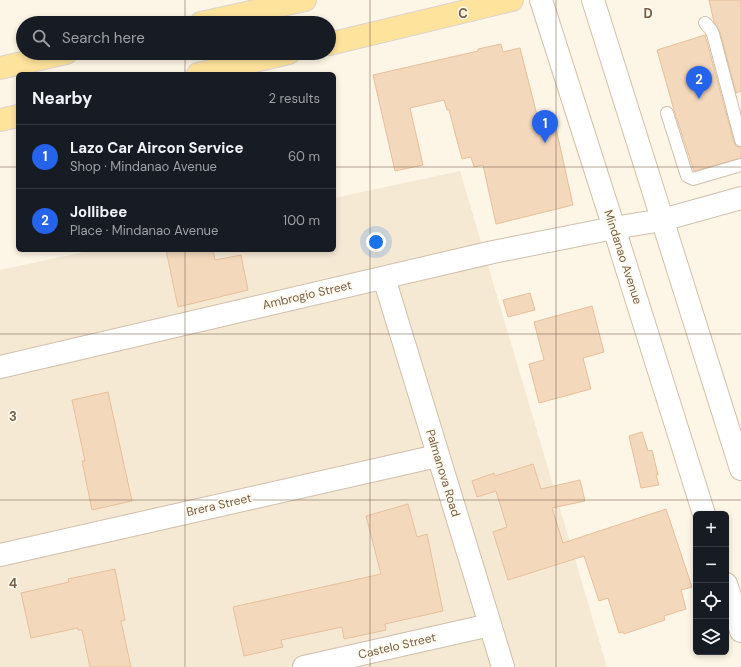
<!DOCTYPE html>
<meta charset="utf-8">
<style>
:root{--surface:#171b24;--page:#242831;--text:#f1f3f6;--muted:#9ea1a6;--line:#363941;--accent:#2563eb}
body{margin:0;font-family:"DM Sans",sans-serif;background:var(--page);color:var(--text)}
.controls{position:absolute;right:12px;bottom:12px;display:grid;overflow:hidden;border-radius:6px;box-shadow:0 2px 6px #0003}
.controls button{width:36px;height:36px;display:grid;place-items:center;padding:0;border:0;border-bottom:1px solid var(--line);background:var(--surface);color:var(--text);font:20px sans-serif}
.you{position:absolute;left:376px;top:242px;width:14px;height:14px;margin:-10px;border:3px solid #fff;border-radius:50%;background:#1a73e8;box-shadow:0 0 0 6px #1a73e833}
.badge{display:grid;place-items:center;width:26px;height:26px;border-radius:50%;background:var(--accent);color:#fff;font-size:13px;font-weight:700}
.pin{position:absolute;translate:-50% -33px;filter:drop-shadow(0 1px 2px #0008)}
.pin::after{content:'';position:absolute;top:21px;width:14px;height:12px;background:inherit;clip-path:polygon(0 0,100% 0,50% 100%)}
.list{margin:0;padding:0;list-style:none}
h2{display:flex;justify-content:space-between;align-items:center;height:52px;margin:0;padding:0 16px;font-size:17px}
h2 small{font-size:13px;font-weight:400;color:var(--muted)}
.list li{display:grid;grid-template-columns:26px 1fr auto;gap:12px;align-items:center;box-sizing:border-box;height:64px;padding:0 16px;border-top:1px solid var(--line)}
.list b{display:block;font-size:15px;white-space:nowrap}
.list p{margin:0;font-size:13px;white-space:nowrap;color:var(--muted)}
.list em{font-size:13px;font-style:normal;color:var(--muted)}
.icon{flex:none;width:22px;height:22px;fill:none;stroke:currentColor;stroke-width:2;stroke-linecap:round;stroke-linejoin:round}
.map{position:relative;flex:none;width:741px;height:667px;overflow:hidden}
.search{position:absolute;background:var(--surface);box-shadow:0 2px 6px #0003;left:16px;top:16px;width:320px;height:44px;display:flex;align-items:center;gap:10px;box-sizing:border-box;padding:0 14px;border-radius:22px;color:var(--muted);font-size:15px}
.panel{position:absolute;background:var(--surface);box-shadow:0 2px 6px #0003;left:16px;top:72px;width:320px;height:180px;border-radius:6px}
.map>svg:first-child{display:block}
.residential{fill:#f5e9d4}
.building{fill:#f3d8bc;stroke:#e7c09c}
.lines{fill:none;stroke-linecap:round;stroke-linejoin:round}
.service-casing{stroke:#cfbfab;stroke-width:14}
.minor-casing{stroke:#cfbfab;stroke-width:24}
.secondary-casing{stroke:#d2c0a8;stroke-width:24}
.primary-casing{stroke:#dcd5d0;stroke-width:24}
.service{stroke:#fff;stroke-width:12}
.minor{stroke:#fff;stroke-width:22}
.secondary{stroke:#fff;stroke-width:22}
.primary{stroke:#fde39c;stroke-width:22}
.grid{fill:none;stroke:#775f49;stroke-width:1;stroke-opacity:0.55}
.labels{text-anchor:middle;dominant-baseline:central;stroke-width:3;stroke-linejoin:round;paint-order:stroke}
.street-label{font-size:12px;fill:#775f49;stroke:#fffaed}
.grid-label{font-size:13px;text-anchor:middle;font-weight:bold;fill:#775f49;stroke:#fffaed;stroke-width:3;stroke-linejoin:round;paint-order:stroke}
</style>
<div class="map">
<svg width="741" height="667" viewBox="0 0 741 667">
<rect width="100%" height="100%" fill="#fdf6e6"/>
<path class="residential" d="M 460,171 L 607,667 L 0,667 L 0,270 L 93,250 L 334,250 L 334,198 Z"/>
<g class="building">
<path d="M 709,0 L 741,0 L 741,91 L 736,93 L 720,32 L 714,22 Z"/>
<path d="M 705,35 L 734,142 L 736,146 L 741,147 L 741,158 L 694,171 L 674,110 L 657,50 Z"/>
<path d="M 501,44 L 503,52 L 520,48 L 541,131 L 556,128 L 573,205 L 496,224 L 483,165 L 474,167 L 471,157 L 462,159 L 449,110 L 447,110 L 444,100 L 410,108 L 423,165 L 395,171 L 373,75 L 478,51 L 478,49 Z"/>
<path d="M 166,250 L 213,250 L 215,260 L 241,255 L 248,290 L 178,307 Z"/>
<path d="M 530,293 L 535,310 L 508,317 L 503,300 Z"/>
<path d="M 592,306 L 604,352 L 583,358 L 591,389 L 539,403 L 529,364 L 544,360 L 534,322 Z"/>
<path d="M 108,392 L 132,501 L 92,510 L 82,461 L 85,461 L 72,400 Z"/>
<path d="M 642,432 L 648,451 L 652,450 L 658,475 L 656,475 L 659,485 L 641,488 L 629,436 Z"/>
<path d="M 533,464 L 541,489 L 580,480 L 585,501 L 552,508 L 563,543 L 666,509 L 692,587 L 681,590 L 686,609 L 664,616 L 665,620 L 624,634 L 623,632 L 619,633 L 608,598 L 599,601 L 584,556 L 508,580 L 493,532 L 507,527 L 496,491 L 477,497 L 472,481 L 494,473 L 495,476 Z"/>
<path d="M 408,504 L 417,537 L 427,534 L 443,611 L 385,624 L 386,630 L 344,639 L 342,627 L 281,640 L 283,647 L 244,656 L 233,607 L 381,574 L 366,516 Z"/>
<path d="M 115,569 L 125,620 L 121,621 L 131,667 L 90,667 L 82,630 L 78,630 L 78,628 L 31,638 L 21,593 L 69,582 L 68,579 Z"/>
</g>
<g class="lines">
<g class="service-casing">
<g id="service">
<path d="M 705,23 L 711,30 L 713,34 L 741,140"/>
<path d="M 667,113 L 687,176 L 693,179 L 741,165"/>
</g>
</g>
<g class="minor-casing">
<g id="minor">
<path d="M 662,220 L 741,198"/>
<path d="M 384,278 L 503,667"/>
<path d="M 0,367 L 493,252 L 614,228"/>
<path d="M 0,555 L 437,456"/>
<path d="M 304,667 L 490,625"/>
</g>
</g>
<g class="secondary-casing">
<g id="secondary">
<path d="M 541,0 L 614,228 L 704,514"/>
<path d="M 593,0 L 741,469"/>
<path d="M 614,228 L 662,220"/>
<path d="M 726,584 L 741,631"/>
</g>
</g>
<g class="primary-casing">
<g id="primary">
<path d="M 201,23 L 305,0"/>
<path d="M 329,44 L 512,0"/>
<path d="M 0,68 L 66,53"/>
<path d="M 198,74 L 289,53"/>
<path d="M 0,120 L 18,116"/>
</g>
</g>
<use href="#service" class="service"/>
<use href="#minor" class="minor"/>
<use href="#secondary" class="secondary"/>
<use href="#primary" class="primary"/>
</g>
<path class="grid" d="M 185,0 L 185,23M 370,0 L 370,667M 556,0 L 556,667M 185,53 L 185,74M 0,167 L 18,167M 334,167 L 741,167M 185,250 L 185,667M 0,334 L 741,334M 0,500 L 741,500"/>
<g class="labels">
<g class="street-label">
<text transform="translate(623 257) rotate(72)">Mindanao Avenue</text>
<text transform="translate(307 295) rotate(-13)">Ambrogio Street</text>
<text transform="translate(443 473) rotate(73)">Palmanova Road</text>
<text transform="translate(219 505) rotate(-13)">Brera Street</text>
<text transform="translate(397 646) rotate(-13)">Castelo Street</text>
</g>
</g>
<g class="grid-label">
<text x="463" y="18">C</text>
<text x="648" y="18">D</text>
<text x="13" y="421">3</text>
<text x="13" y="588">4</text>
</g>
</svg>
<div class="controls">
<button>+</button>
<button>−</button>
<button><svg class="icon" aria-label="locate" viewBox="0 0 24 24"><circle cx="12" cy="12" r="6"/><path d="M12 2v4M12 18v4M2 12h4M18 12h4"/></svg></button>
<button><svg class="icon" aria-label="layers" viewBox="0 0 24 24"><path d="M12 4l9 5-9 5-9-5zM3 14l9 5 9-5"/></svg></button>
</div>
<div class="you"></div>
<div class="pin badge" style="left:545px;top:143px">1</div>
<div class="pin badge" style="left:699px;top:99px">2</div>
<div class="search"><svg class="icon" aria-label="search" viewBox="0 0 24 24"><circle cx="10" cy="10" r="6"/><path d="M15 15l6 6"/></svg>Search here</div>
<section class="panel">
<h2>Nearby<small>2 results</small></h2>
<ul class="list">
<li><span class="badge">1</span><div><b>Lazo Car Aircon Service</b><p>Shop · Mindanao Avenue</p></div><em>60 m</em></li>
<li><span class="badge">2</span><div><b>Jollibee</b><p>Place · Mindanao Avenue</p></div><em>100 m</em></li>
</ul>
</section>
</div>
